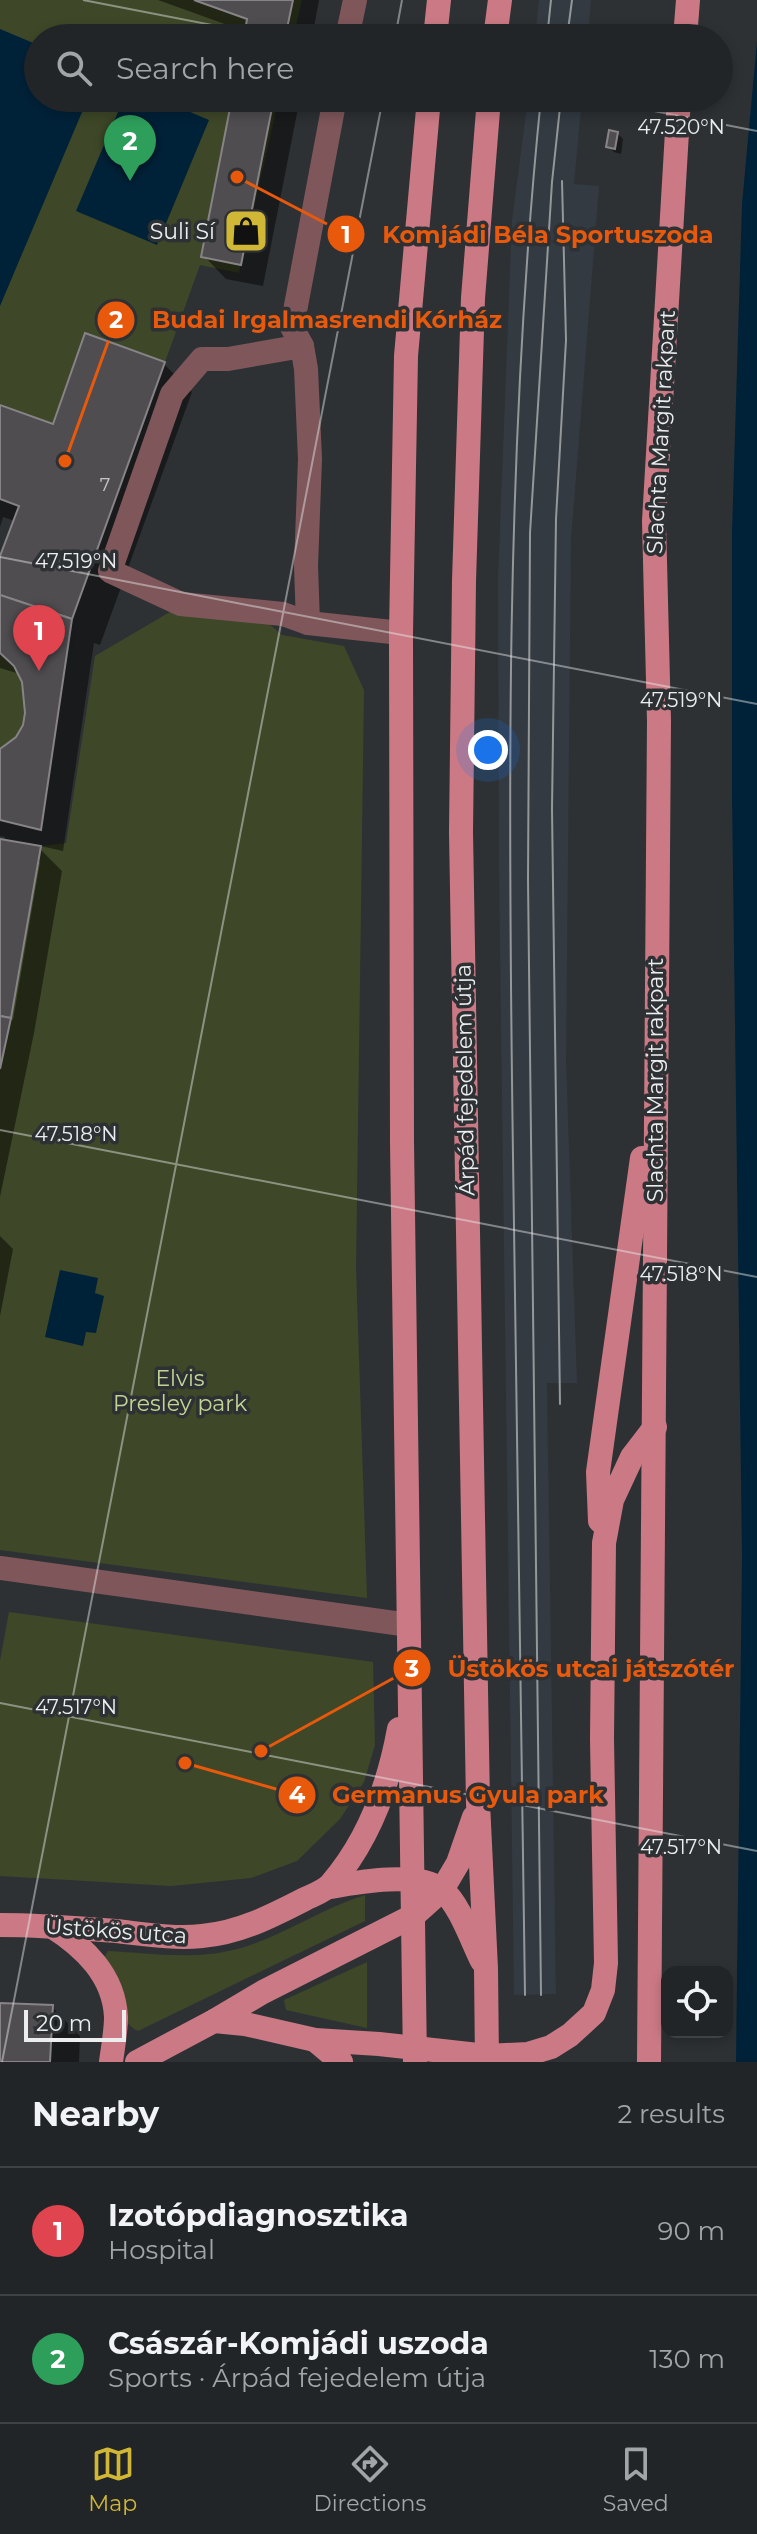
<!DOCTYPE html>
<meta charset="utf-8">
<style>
:root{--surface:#222527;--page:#2e3133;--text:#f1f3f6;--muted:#a2a5a7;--line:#3f4244;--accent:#d1b736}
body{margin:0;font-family:Montserrat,sans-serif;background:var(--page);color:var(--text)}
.controls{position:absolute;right:24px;bottom:24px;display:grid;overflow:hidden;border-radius:16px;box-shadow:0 4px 12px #0003}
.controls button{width:72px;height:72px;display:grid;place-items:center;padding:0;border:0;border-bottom:2px solid var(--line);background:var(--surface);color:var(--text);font:40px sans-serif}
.scale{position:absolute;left:24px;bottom:20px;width:102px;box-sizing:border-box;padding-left:8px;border:4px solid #ebedee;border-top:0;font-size:22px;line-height:28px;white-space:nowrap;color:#ebedee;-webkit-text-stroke:6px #2e3134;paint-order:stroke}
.you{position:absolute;left:488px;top:750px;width:28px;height:28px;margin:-20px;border:6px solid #fff;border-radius:50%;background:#1a73e8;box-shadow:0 0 0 12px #1a73e833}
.badge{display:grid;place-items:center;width:52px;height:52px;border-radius:50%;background:var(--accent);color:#fff;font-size:26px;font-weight:700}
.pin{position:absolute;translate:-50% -66px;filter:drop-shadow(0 2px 4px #0008)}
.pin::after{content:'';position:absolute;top:42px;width:28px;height:24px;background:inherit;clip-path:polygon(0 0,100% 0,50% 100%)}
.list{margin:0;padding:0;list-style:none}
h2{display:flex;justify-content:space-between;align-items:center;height:104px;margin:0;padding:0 32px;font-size:34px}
h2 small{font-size:26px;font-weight:400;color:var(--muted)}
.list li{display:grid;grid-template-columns:52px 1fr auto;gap:24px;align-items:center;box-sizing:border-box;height:128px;padding:0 32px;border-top:2px solid var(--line)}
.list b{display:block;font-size:30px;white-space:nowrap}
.list p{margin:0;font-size:26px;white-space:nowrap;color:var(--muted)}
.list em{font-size:26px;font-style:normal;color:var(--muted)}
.icon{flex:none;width:44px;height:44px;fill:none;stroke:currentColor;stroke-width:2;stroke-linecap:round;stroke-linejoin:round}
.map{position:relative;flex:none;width:757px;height:2062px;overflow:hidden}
.search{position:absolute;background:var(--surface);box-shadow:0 4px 12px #0003;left:24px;right:24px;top:24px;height:88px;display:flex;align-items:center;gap:20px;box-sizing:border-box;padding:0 28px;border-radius:44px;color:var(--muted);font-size:30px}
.sheet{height:360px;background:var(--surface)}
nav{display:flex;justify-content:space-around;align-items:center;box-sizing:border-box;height:112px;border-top:2px solid var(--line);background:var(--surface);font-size:22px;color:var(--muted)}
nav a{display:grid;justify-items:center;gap:4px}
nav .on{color:var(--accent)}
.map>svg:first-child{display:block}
.built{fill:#333a42}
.green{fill:#3e4828}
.water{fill:#002239}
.shadow{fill:#0007;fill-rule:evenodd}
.building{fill:#4f4d50;stroke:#878387;stroke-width:2}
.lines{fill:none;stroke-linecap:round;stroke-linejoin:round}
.minor{stroke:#7f575b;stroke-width:24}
.major{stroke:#cb7a85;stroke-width:24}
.tram{stroke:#95989a;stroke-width:2}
.ticks{fill:none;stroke:#ebedee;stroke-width:2;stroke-opacity:0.45}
.labels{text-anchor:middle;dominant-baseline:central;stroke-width:7;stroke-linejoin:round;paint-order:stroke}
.number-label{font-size:18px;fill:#c4c5c6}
.poi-label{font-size:22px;fill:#ebedee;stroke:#2e3134;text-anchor:end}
.street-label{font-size:22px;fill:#ebedee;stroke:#2e3134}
.park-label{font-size:22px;fill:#c0d593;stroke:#2e3134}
.ticks-label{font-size:20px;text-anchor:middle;fill:#ebedee;stroke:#2e3134;stroke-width:7;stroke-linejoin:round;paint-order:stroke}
.leader{fill:none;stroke:#e8590c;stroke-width:3}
.callout-dot{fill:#e8590c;stroke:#2e3134;stroke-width:3}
.mark-label{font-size:24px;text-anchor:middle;font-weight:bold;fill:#fff}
.callout-label{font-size:24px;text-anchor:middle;font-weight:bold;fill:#e8590c;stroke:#2e3134;stroke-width:7;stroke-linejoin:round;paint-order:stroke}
</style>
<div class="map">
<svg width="757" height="2062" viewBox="0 0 757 2062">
<rect width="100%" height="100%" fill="#2e3134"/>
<g class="built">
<path d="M 539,0 L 591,0 L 588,38 L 535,38 Z"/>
<path d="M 528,98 L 582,98 L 574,184 L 599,186 L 571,540 L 566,1061 L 577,1383 L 547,1383 L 556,1994 L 514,1995 L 499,872 L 498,579 L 512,221 Z"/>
</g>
<g class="green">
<path d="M 0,0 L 302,0 L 293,38 L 38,38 L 38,98 L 279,98 L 239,273 L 200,265 L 165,362 L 85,334 L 53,424 L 0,405 Z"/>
<path d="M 180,606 L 254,611 L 282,635 L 344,646 L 364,690 L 356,1268 L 367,1598 L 0,1550 L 0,1069 L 41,846 L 66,843 L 95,656 Z"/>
<path d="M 0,653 C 5,658 11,662 14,667 C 31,692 31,735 0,749 Z"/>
<path d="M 9,1612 L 373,1662 L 375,1745 L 364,1782 L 340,1819 L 297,1861 L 251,1878 L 171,1886 L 0,1876 L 0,1661 Z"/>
<path d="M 365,1895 L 365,1921 L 138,2031 C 118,2023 110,1979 103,1959 L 108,1951 C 148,1953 193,1960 233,1950 C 279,1939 319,1909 365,1895 Z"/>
<path d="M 367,1962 L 367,2028 L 286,2010 L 284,2000 Z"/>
</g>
<g class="water">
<path d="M 0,29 L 38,45 L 38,98 L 88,98 L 0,306 Z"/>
<path d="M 757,41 L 757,2062 L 736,2062 L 742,1557 L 732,799 L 732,532 L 742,204 Z"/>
<path d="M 124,98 L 157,98 L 209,120 L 157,245 L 76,211 Z"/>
<path d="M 60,1270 L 98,1278 L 95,1293 L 104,1296 L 96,1333 L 86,1332 L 83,1346 L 45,1337 Z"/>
</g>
<g class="shadow">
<path d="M 158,0 L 319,0 L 312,38 L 246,38 L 247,32 Z"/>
<path d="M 234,98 L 300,98 L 263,286 L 226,279 L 204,256 Z"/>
<path d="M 617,133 L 623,139 L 621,154 L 614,152 L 608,146 Z"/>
<path d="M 164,364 L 192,392 L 100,645 L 94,643 L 63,851 L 36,845 L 62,871 L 34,1033 L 0,1197 L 0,840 L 4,841 L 5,837 L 0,836 L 0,751 L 8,747 L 25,726 L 27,713 L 24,682 L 20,674 L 0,668 L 0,562 L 15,521 L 3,517 L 0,527 L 0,407 L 54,427 ZM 36,862 L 40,862 L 13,1020 L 9,1019 Z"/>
<path d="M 0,1236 L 13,1249 L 0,1316 Z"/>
<path d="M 0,2005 L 52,2007 L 80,2036 L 79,2062 L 0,2062 Z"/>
</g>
<g class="building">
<path d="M 194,0 L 293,0 L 285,38 L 244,38 L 247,19 Z"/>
<path d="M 232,98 L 274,98 L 241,265 L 201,257 Z"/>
<path d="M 609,130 L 618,132 L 615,149 L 606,147 Z"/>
<path d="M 85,333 L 165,362 L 72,619 L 0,595 L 0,556 L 19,506 L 0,499 L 0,405 L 53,424 Z"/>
<path d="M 0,595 L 72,619 L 41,830 L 0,820 L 0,749 L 16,737 L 23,725 L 25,713 L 22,682 L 14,666 L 0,653 Z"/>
<path d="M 0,839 L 41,846 L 11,1018 L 0,1016 Z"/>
<path d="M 0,1016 L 11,1018 L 0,1069 Z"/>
<path d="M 0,2003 L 53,2005 L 50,2062 L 0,2062 Z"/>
</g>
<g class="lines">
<g class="minor">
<path d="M 347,38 L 355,0"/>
<path d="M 302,346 L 228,359 L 202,359 L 172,394 L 110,571 L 181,604 L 283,614 L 308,623 L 401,633"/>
<path d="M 308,623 L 306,566 L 310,459 L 306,369 L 302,346 L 292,327 L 335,98"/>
<path d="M 0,1568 L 409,1625"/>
</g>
<g class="major">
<path d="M 435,38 L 439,0"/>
<path d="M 495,38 L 500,0"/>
<path d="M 685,38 L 688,0"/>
<path d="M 600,1521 L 598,1472 L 642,1158"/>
<path d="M 330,1887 C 358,1882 418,1871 442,1890 C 459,1903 472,1941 482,1961"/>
<path d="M 0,1925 C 39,1925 77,1928 116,1931 C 144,1934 174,1939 202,1936 C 239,1933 272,1916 305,1899 C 313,1895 325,1891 331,1884 C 368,1841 389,1784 399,1729"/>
<path d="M 51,1926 C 84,1947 114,1975 116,2017 C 116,2031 113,2047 111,2062"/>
<path d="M 214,2021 L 245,2024 L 315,2040 L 379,2044 L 487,2056 L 528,2054 L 551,2047 L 570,2035 L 594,2013 L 603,1990 L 606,1963 L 602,1739 L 604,1543 L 612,1500 L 632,1457 L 655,1427"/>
<path d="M 315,2040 L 341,2062"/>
<path d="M 137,2062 L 214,2021 L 263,1992 L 413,1916 L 442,1890 L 458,1863 L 474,1817"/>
<path d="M 415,2062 L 402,1142 L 401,633 L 406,356 L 429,98"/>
<path d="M 487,2062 L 486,1969 L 478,1803 L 461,832 L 464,581 L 473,298 L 489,98"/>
<path d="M 649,2062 L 659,721 L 654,521 L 679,98"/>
</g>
<g class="tram">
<path d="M 547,38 L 551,0"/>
<path d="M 567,38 L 572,0"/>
<path d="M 560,1404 L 552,809 L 556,519 L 566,340 L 562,181"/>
<path d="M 525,1995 C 521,1715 517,1436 513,1156 C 508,803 505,450 541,98"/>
<path d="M 541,1995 L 528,880 L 530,533 L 552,182 L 561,98"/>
</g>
</g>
<path class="ticks" d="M 83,0 L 279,38M 395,38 L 402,0M 587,98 L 757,131M 0,557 L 757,704M 0,1130 L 757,1277M 0,1703 L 757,1851M 2,2062 L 383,98"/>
<defs>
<g id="shop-square" transform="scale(2.3)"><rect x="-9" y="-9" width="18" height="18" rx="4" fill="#d1b736" stroke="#2e3134"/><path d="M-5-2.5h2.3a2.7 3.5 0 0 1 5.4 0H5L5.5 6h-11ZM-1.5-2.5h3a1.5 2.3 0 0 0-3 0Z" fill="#111"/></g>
</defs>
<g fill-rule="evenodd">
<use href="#shop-square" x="246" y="231"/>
</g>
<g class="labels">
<g class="number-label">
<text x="105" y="485">7</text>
</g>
<g class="poi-label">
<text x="215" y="231">Suli Sí</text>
</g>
<g class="street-label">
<text transform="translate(661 432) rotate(-87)">Slachta Margit rakpart</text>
<text transform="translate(465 1080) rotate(-91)">Árpád fejedelem útja</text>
<text transform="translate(655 1080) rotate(-90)">Slachta Margit rakpart</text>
<text transform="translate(116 1931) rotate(4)">Üstökös utca</text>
</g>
<g class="park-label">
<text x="180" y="1378">Elvis<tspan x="180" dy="25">Presley park</tspan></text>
</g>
</g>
<g class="ticks-label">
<text x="681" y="134">47.520°N</text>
<text x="76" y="568">47.519°N</text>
<text x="681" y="707">47.519°N</text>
<text x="76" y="1141">47.518°N</text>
<text x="681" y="1281">47.518°N</text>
<text x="76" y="1714">47.517°N</text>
<text x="681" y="1854">47.517°N</text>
</g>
<path class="leader" d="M237 177L346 234M65 461L116 320M261 1751L412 1668M185 1763L297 1795"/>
<g class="callout-dot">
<circle cx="237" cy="177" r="8"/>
<circle cx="65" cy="461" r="8"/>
<circle cx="261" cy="1751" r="8"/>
<circle cx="185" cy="1763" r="8"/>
<circle cx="346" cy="234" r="20"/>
<circle cx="116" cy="320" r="20"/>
<circle cx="412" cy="1668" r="20"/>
<circle cx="297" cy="1795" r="20"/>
</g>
<g class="mark-label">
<text x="346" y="243">1</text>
<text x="116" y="328">2</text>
<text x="412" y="1677">3</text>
<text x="297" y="1803">4</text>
</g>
<g class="callout-label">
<text x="548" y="243">Komjádi Béla Sportuszoda</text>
<text x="327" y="328">Budai Irgalmasrendi Kórház</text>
<text x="591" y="1677">Üstökös utcai játszótér</text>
<text x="468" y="1803">Germanus Gyula park</text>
</g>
</svg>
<div class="controls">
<button><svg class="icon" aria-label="locate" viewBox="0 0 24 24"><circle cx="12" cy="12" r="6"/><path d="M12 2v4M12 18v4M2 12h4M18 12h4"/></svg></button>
</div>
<div class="scale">20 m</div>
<div class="you"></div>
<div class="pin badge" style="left:39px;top:671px;background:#e0444e">1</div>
<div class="pin badge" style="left:130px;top:181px;background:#2e9e5b">2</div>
<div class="search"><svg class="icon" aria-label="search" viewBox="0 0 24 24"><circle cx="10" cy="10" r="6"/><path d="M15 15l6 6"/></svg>Search here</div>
</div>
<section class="sheet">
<h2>Nearby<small>2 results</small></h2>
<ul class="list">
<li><span class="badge" style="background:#e0444e">1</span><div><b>Izotópdiagnosztika</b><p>Hospital</p></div><em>90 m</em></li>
<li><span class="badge" style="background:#2e9e5b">2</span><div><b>Császár-Komjádi uszoda</b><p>Sports · Árpád fejedelem útja</p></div><em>130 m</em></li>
</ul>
</section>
<nav>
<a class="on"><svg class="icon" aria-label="map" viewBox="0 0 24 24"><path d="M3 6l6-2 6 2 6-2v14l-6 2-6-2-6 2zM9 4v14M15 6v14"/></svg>Map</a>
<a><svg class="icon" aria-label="directions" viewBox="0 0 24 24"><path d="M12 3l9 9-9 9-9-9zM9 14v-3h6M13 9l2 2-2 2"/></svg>Directions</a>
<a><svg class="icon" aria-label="saved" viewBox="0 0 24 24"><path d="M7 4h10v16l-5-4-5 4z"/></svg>Saved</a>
</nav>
